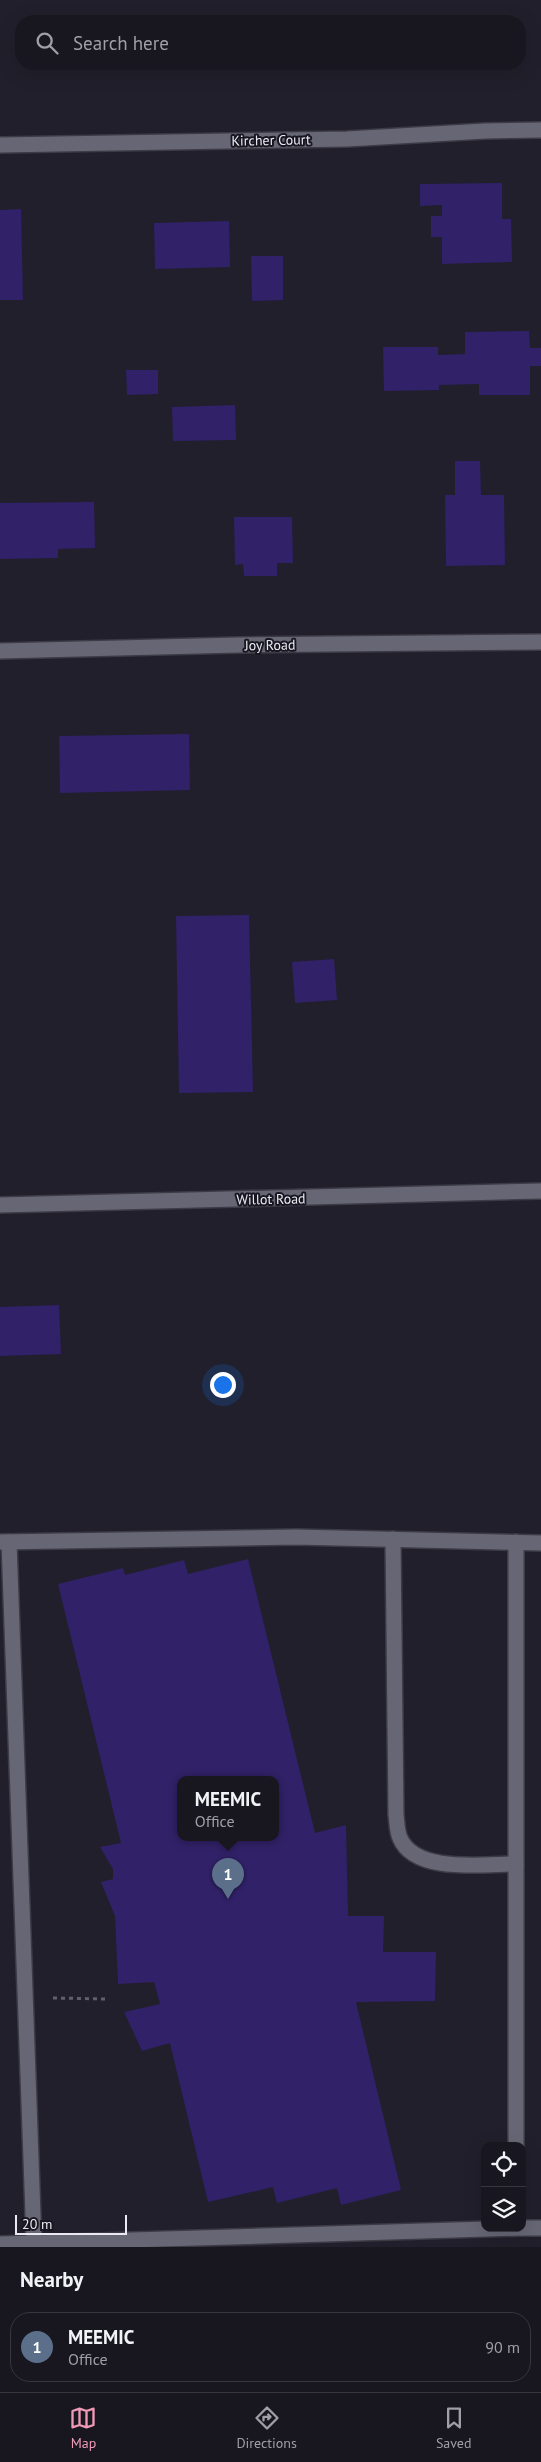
<!DOCTYPE html>
<style>
:root{--surface:#181720;--page:#212029;--text:#f1f3f6;--muted:#9f9fa5;--line:#36363e;--accent:#f09ab6}
body{margin:0;font-family:"PT Sans",sans-serif;background:var(--page);color:var(--text)}
.controls{position:absolute;right:15px;bottom:15px;display:grid;overflow:hidden;border-radius:10px;box-shadow:0 5px 20px #0002}
.controls button{width:45px;height:45px;display:grid;place-items:center;padding:0;border:0;border-bottom:1px solid var(--line);background:var(--surface);color:var(--text);font:25px sans-serif}
.scale{position:absolute;left:15px;bottom:12px;width:112px;box-sizing:border-box;padding-left:5px;border:2px solid #ebeaf2;border-top:0;font-size:14px;line-height:18px;white-space:nowrap;color:#ebeaf2;-webkit-text-stroke:4px #171621;paint-order:stroke}
.you{position:absolute;left:222px;top:1384px;width:18px;height:18px;margin:-12px;border:4px solid #fff;border-radius:50%;background:#1a73e8;box-shadow:0 0 0 8px #1a73e833}
.badge{display:grid;place-items:center;width:32px;height:32px;border-radius:50%;background:var(--accent);color:#fff;font-size:16px;font-weight:700}
.pin{position:absolute;translate:-50% -41px;filter:drop-shadow(0 1px 2px #0008)}
.pin::after{content:'';position:absolute;top:26px;width:18px;height:15px;background:inherit;clip-path:polygon(0 0,100% 0,50% 100%)}
.popup{position:absolute;left:177px;top:1776px;width:102px;height:65px;box-sizing:border-box;display:grid;place-content:center;border-radius:10px;background:var(--surface);filter:drop-shadow(0 1px 4px #0005);font-size:16px;white-space:nowrap;color:var(--muted)}
.popup b{font-size:19px;color:var(--text)}
.popup::after{content:'';position:absolute;left:50%;top:100%;margin-left:-10px;border:10px solid transparent;border-top-color:var(--surface)}
.list{margin:0;padding:0;list-style:none}
h2{display:flex;justify-content:space-between;align-items:center;height:65px;margin:0;padding:0 20px;font-size:21px}
h2 small{font-size:16px;font-weight:400;color:var(--muted)}
.list li{display:grid;grid-template-columns:32px 1fr auto;gap:15px;align-items:center;box-sizing:border-box;height:70px;margin:0 10px 10px;padding:0 10px;border:1px solid var(--line);border-radius:20px}
.list b{display:block;font-size:19px;white-space:nowrap}
.list p{margin:0;font-size:16px;white-space:nowrap;color:var(--muted)}
.list em{font-size:16px;font-style:normal;color:var(--muted)}
.icon{flex:none;width:28px;height:28px;fill:none;stroke:currentColor;stroke-width:2;stroke-linecap:round;stroke-linejoin:round}
.map{position:relative;flex:none;width:541px;height:2247px;overflow:hidden}
.search{position:absolute;background:var(--surface);box-shadow:0 5px 20px #0002;left:15px;right:15px;top:15px;height:55px;display:flex;align-items:center;gap:12px;box-sizing:border-box;padding:0 18px;border-radius:20px;color:var(--muted);font-size:19px}
.sheet{height:145px;background:var(--surface)}
nav{display:flex;justify-content:space-around;align-items:center;box-sizing:border-box;height:70px;border-top:1px solid var(--line);background:var(--surface);font-size:14px;color:var(--muted)}
nav a{display:grid;justify-items:center;gap:2px}
nav .on{color:var(--accent)}
.map>svg:first-child{display:block}
.building{fill:#312168;fill-rule:evenodd}
.lines{fill:none;stroke-linecap:round;stroke-linejoin:round}
.lane-casing{stroke:#3c3a44;stroke-width:18}
.street-casing{stroke:#3c3a44;stroke-width:18}
.path{stroke:#605f6a;stroke-width:3;stroke-dasharray:4 4;stroke-linecap:butt}
.lane{stroke:#676675;stroke-width:15}
.street{stroke:#676675;stroke-width:15}
.labels{text-anchor:middle;dominant-baseline:central;stroke-width:4;stroke-linejoin:round;paint-order:stroke}
.street-label{font-size:14px;fill:#ebeaf2;stroke:#171621}
</style>
<div class="map">
<svg width="541" height="2247" viewBox="0 0 541 2247">
<rect width="100%" height="100%" fill="#201f2b"/>
<g class="building">
<path d="M 502,183 L 502,219 L 511,219 L 512,262 L 442,264 L 442,237 L 431,237 L 431,216 L 442,216 L 442,205 L 420,206 L 420,184 Z"/>
<path d="M 21,209 L 23,300 L 0,300 L 0,210 Z"/>
<path d="M 229,221 L 230,267 L 155,269 L 154,223 Z"/>
<path d="M 251,256 L 283,256 L 283,300 L 252,301 Z"/>
<path d="M 529,331 L 530,348 L 541,348 L 541,366 L 530,366 L 530,395 L 479,395 L 479,384 L 439,385 L 439,390 L 384,391 L 383,347 L 438,347 L 438,355 L 465,354 L 465,332 Z"/>
<path d="M 126,370 L 158,370 L 158,394 L 127,395 Z"/>
<path d="M 235,405 L 236,440 L 173,441 L 172,407 Z"/>
<path d="M 455,461 L 480,461 L 481,495 L 504,495 L 505,565 L 446,566 L 445,495 L 455,495 Z"/>
<path d="M 94,502 L 95,548 L 58,549 L 58,558 L 0,559 L 0,503 Z"/>
<path d="M 234,517 L 292,517 L 293,563 L 277,563 L 277,576 L 244,576 L 243,564 L 235,565 Z"/>
<path d="M 189,734 L 190,790 L 60,793 L 59,736 Z"/>
<path d="M 249,915 L 253,1092 L 179,1093 L 176,916 Z"/>
<path d="M 334,959 L 337,1000 L 295,1003 L 292,962 Z"/>
<path d="M 59,1305 L 61,1354 L 0,1356 L 0,1307 Z"/>
<path d="M 248,1559 L 315,1833 L 346,1825 L 348,1916 L 384,1916 L 383,1952 L 436,1952 L 435,2001 L 356,2002 L 401,2190 L 341,2205 L 337,2188 L 277,2203 L 273,2187 L 208,2202 L 170,2043 L 142,2051 L 124,2012 L 160,2004 L 154,1982 L 118,1984 L 115,1916 L 101,1882 L 113,1879 L 113,1869 L 100,1847 L 121,1843 L 58,1584 L 123,1568 L 125,1575 L 184,1560 L 188,1574 ZM 180,1780 L 276,1780 L 276,1838 L 180,1838 Z"/>
</g>
<g class="lines">
<g class="lane-casing">
<g id="lane">
<path d="M 393,1539 L 396,1815 C 397,1822 397,1832 400,1838 C 415,1874 484,1864 516,1864"/>
<path d="M 0,1542 L 296,1537 L 541,1543"/>
<path d="M 9,1542 L 34,2243"/>
<path d="M 516,1542 L 516,2146"/>
<path d="M 522,2228 L 541,2228"/>
<path d="M 0,2244 L 522,2228"/>
</g>
</g>
<g class="street-casing">
<g id="street">
<path d="M 0,145 L 347,139 L 485,131 L 541,130"/>
<path d="M 0,651 L 238,645 L 541,642"/>
<path d="M 0,1205 L 541,1191"/>
</g>
</g>
<path class="path" d="M 53,1998 L 107,1999"/>
<use href="#lane" class="lane"/>
<use href="#street" class="street"/>
</g>
<g class="labels">
<g class="street-label">
<text transform="translate(271 140) rotate(-1)">Kircher Court</text>
<text transform="translate(270 645) rotate(-1)">Joy Road</text>
<text transform="translate(271 1199) rotate(-1)">Willot Road</text>
</g>
</g>
</svg>
<div class="controls">
<button><svg class="icon" aria-label="locate" viewBox="0 0 24 24"><circle cx="12" cy="12" r="6"/><path d="M12 2v4M12 18v4M2 12h4M18 12h4"/></svg></button>
<button><svg class="icon" aria-label="layers" viewBox="0 0 24 24"><path d="M12 4l9 5-9 5-9-5zM3 14l9 5 9-5"/></svg></button>
</div>
<div class="scale">20 m</div>
<div class="you"></div>
<div class="pin badge" style="left:228px;top:1899px;background:#5c6f8a">1</div>
<div class="popup"><b>MEEMIC</b>Office</div>
<div class="search"><svg class="icon" aria-label="search" viewBox="0 0 24 24"><circle cx="10" cy="10" r="6"/><path d="M15 15l6 6"/></svg>Search here</div>
</div>
<section class="sheet">
<h2>Nearby<small></small></h2>
<ul class="list">
<li><span class="badge" style="background:#5c6f8a">1</span><div><b>MEEMIC</b><p>Office</p></div><em>90 m</em></li>
</ul>
</section>
<nav>
<a class="on"><svg class="icon" aria-label="map" viewBox="0 0 24 24"><path d="M3 6l6-2 6 2 6-2v14l-6 2-6-2-6 2zM9 4v14M15 6v14"/></svg>Map</a>
<a><svg class="icon" aria-label="directions" viewBox="0 0 24 24"><path d="M12 3l9 9-9 9-9-9zM9 14v-3h6M13 9l2 2-2 2"/></svg>Directions</a>
<a><svg class="icon" aria-label="saved" viewBox="0 0 24 24"><path d="M7 4h10v16l-5-4-5 4z"/></svg>Saved</a>
</nav>
